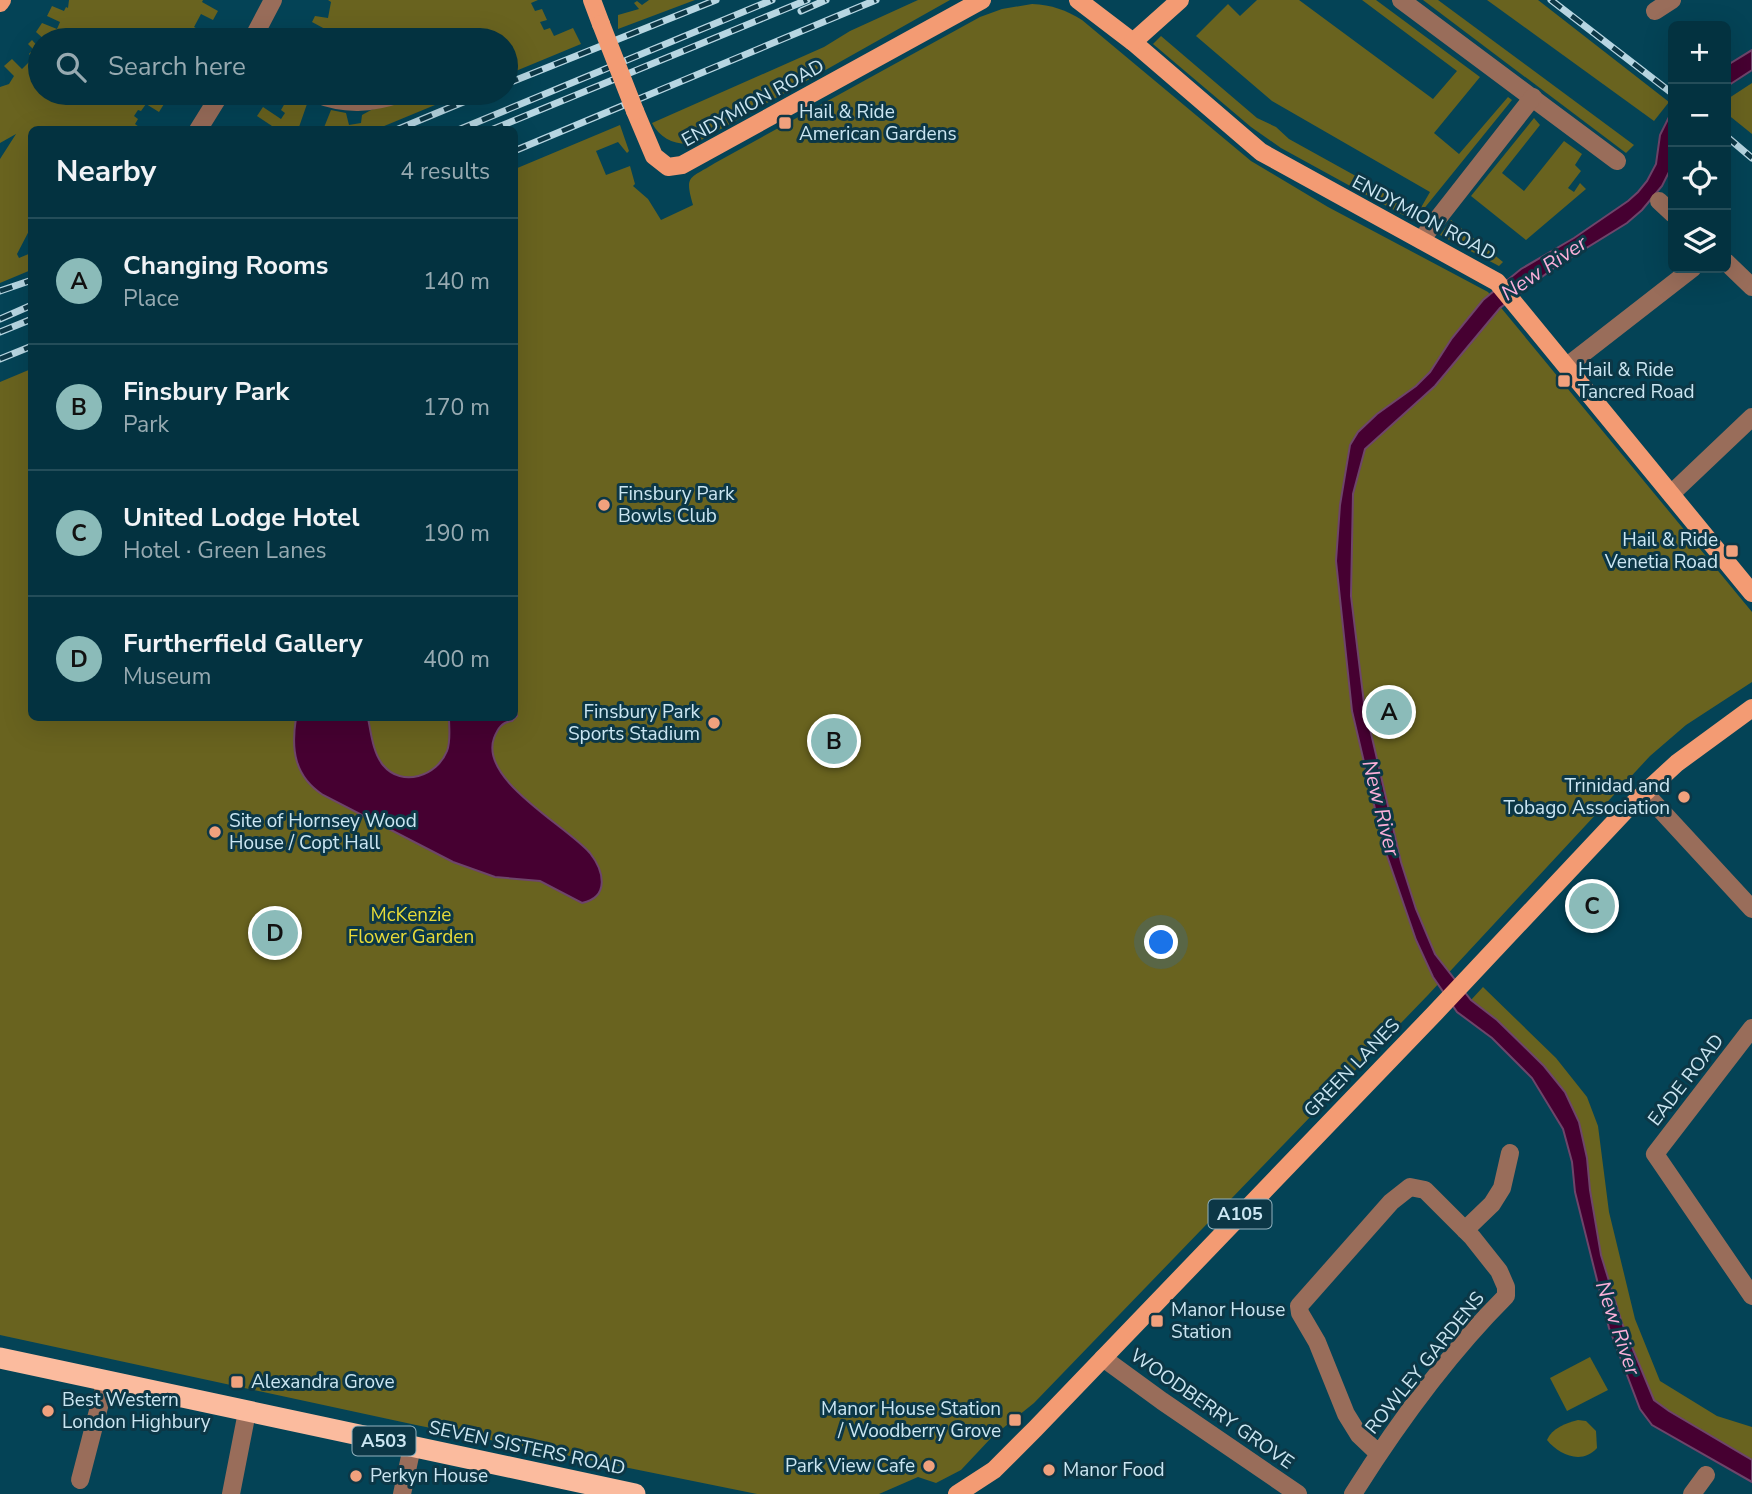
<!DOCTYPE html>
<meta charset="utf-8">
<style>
:root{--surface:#033240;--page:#113e4b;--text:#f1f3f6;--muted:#97aab1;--line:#244d59;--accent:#8bbbb9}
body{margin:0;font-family:"Nunito Sans",sans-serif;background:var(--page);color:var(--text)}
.controls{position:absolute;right:21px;top:21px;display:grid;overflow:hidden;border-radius:10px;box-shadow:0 7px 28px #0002}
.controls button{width:63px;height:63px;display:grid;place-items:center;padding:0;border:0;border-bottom:2px solid var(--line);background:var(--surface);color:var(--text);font:35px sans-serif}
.you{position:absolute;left:1162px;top:943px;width:24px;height:24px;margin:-18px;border:5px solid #fff;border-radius:50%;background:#1a73e8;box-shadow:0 0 0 10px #1a73e833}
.badge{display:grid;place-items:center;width:46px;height:46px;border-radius:50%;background:var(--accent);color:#111;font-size:23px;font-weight:700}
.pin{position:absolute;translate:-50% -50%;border:4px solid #fff;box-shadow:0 2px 7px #0006}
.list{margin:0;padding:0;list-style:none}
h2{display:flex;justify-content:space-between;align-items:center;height:91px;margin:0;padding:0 28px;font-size:30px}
h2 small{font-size:23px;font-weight:400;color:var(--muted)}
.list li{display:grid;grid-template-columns:46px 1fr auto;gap:21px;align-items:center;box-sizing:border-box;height:126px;padding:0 28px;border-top:2px solid var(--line)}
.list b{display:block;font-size:26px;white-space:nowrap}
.list p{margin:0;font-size:23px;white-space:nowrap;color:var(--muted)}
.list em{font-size:23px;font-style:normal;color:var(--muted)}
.icon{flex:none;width:38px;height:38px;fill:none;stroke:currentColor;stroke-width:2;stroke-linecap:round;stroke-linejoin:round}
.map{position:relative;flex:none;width:1752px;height:1494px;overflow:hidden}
.search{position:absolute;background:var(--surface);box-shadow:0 7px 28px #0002;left:28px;top:28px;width:490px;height:77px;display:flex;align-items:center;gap:18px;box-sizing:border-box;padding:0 24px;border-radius:38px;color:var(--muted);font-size:26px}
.panel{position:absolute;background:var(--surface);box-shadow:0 7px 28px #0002;left:28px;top:126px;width:490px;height:595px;border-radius:10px}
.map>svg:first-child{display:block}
.green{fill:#69631f}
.water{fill:#460031;stroke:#6e456b;stroke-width:2}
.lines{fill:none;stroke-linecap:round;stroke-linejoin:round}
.minor{stroke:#996d5a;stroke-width:18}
.major{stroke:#f39b73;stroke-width:18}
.highway{stroke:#fbbb9e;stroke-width:21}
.rail-casing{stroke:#b7d6e2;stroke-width:7}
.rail{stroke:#0c3746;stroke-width:4.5;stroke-dasharray:13;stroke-linecap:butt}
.major-bridge{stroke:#f39b73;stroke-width:18}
.poi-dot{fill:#f1a17d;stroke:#0c3746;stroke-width:2.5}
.labels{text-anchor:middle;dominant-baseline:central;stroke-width:6;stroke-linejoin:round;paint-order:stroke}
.shield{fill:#0c3746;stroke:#92b2be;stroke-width:2}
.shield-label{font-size:18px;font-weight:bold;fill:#cbe6f2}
.street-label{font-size:19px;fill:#cbe6f2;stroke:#0c3746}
.poi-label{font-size:19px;fill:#cbe6f2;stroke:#0c3746;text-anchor:start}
.park-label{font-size:19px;fill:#e8db38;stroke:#0c3746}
.water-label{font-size:21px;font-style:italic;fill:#faafd9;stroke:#0c3746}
</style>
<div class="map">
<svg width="1752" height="1494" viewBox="0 0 1752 1494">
<rect width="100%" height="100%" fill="#044356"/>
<g class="green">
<path d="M 69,0 L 203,0 L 202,2 L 218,11 L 213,20 L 201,14 L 194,27 L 206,34 L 202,40 L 185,33 L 182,37 L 186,40 L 45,40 L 36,32 L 42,23 L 57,29 L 60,22 L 47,16 L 52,6 L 64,11 L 66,7 L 68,8 Z"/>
<path d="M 328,0 L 538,0 L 531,3 L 535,11 L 542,9 L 547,20 L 540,22 L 544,30 L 550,28 L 554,36 L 573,28 L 581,44 L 506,75 L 506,40 L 319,40 L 325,29 L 312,22 L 315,16 L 328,18 L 331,2 Z"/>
<path d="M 649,0 L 695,0 L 618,29 L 618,15 L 639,9 L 634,3 L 637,1 L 642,5 Z"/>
<path d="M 918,0 L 950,0 L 696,143 C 677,146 661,140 652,123 L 824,47 L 850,31 Z"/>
<path d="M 1257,0 L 1299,0 L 1433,99 L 1457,71 L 1362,0 L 1376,0 L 1480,77 L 1434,133 L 1459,154 L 1508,97 L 1512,100 L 1414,221 L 1281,148 L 1251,127 L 1153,44 L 1161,36 L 1257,118 L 1276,127 L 1289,139 L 1419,211 L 1430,192 L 1272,101 L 1196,36 L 1228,4 L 1240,16 Z"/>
<path d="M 1423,0 L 1438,0 L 1634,145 L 1626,153 Z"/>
<path d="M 1487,0 L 1538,0 L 1669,102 L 1654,121 Z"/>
<path d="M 1032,4 C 1052,5 1066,10 1082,20 L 1251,161 L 1328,207 L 1488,292 L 1752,612 L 1752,682 L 1686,725 L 1650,756 L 1428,995 L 1034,1403 L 992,1437 L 961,1470 L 936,1483 L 918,1477 L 879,1494 L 757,1494 L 416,1425 L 0,1335 L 0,382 L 31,369 L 32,718 L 514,718 L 515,169 L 620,125 L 629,151 L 627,153 L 618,142 L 596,151 L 606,175 L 630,166 L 635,184 L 633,186 L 648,199 L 661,220 L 693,205 C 684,174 690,179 715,163 L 980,17 L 1002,9 Z"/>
<path d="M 32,40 L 40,49 L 40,93 L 154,93 L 152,97 L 164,104 L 159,112 L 146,104 L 141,111 L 138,110 L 134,116 L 138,119 L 135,124 L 139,127 L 137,129 L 32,130 L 31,227 L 17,254 L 19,258 L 31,253 L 31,270 L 0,283 L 0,159 L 16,134 L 0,143 L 0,87 L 9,84 L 14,76 L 4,66 L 12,59 L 22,69 L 33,58 L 29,54 L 33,49 L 28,44 Z"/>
<path d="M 1752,83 L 1752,134 L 1726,113 L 1726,100 Z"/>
<path d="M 273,93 L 288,93 L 307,104 L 299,127 L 304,129 L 270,129 L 272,126 L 257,116 L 263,107 L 281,119 L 285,113 L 281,110 L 285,103 Z"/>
<path d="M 421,93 L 464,93 L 377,129 L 323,130 L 331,110 L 346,113 L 349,125 L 361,123 L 362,115 L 371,110 Z"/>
<path d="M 1534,118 L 1540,125 L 1502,173 L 1524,191 L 1564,141 L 1582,154 L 1575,165 L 1581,171 L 1568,188 L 1574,192 L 1580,183 L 1586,189 L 1526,240 L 1471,196 Z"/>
<path d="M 1451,220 L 1503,262 L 1499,266 L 1440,235 Z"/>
<path d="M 1483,987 L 1556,1058 L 1587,1097 L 1598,1126 L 1609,1212 L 1635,1319 L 1660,1381 L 1717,1416 L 1752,1427 L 1752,1460 L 1669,1411 L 1654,1400 L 1622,1323 L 1601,1255 L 1590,1190 L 1587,1158 L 1579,1122 L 1565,1092 L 1544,1066 L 1497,1020 L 1471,1000 Z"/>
<path d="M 1590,1357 L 1608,1390 L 1567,1411 L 1550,1378 Z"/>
<path d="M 1578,1420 L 1586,1421 L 1596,1431 L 1597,1448 C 1582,1465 1559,1455 1547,1440 C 1552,1428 1566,1423 1578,1420 Z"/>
</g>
<g class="water">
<path d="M 1752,50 L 1752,70 L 1726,87 L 1726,66 Z"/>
<path d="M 1673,109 L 1673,164 L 1662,186 L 1642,210 L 1627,223 L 1554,268 L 1500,308 L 1435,386 L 1365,449 L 1353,494 L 1351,596 L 1364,703 L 1401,862 L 1416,909 L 1435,954 L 1471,1000 L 1497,1020 L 1544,1066 L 1565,1092 L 1579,1122 L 1587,1158 L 1590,1190 L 1601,1255 L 1622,1323 L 1654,1400 L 1669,1411 L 1752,1460 L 1752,1482 L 1652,1425 L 1640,1409 L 1609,1328 L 1575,1192 L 1572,1162 L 1563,1129 L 1532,1078 L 1492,1038 L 1457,1012 L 1433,977 L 1416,940 L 1384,847 L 1352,711 L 1336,561 L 1340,505 L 1350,445 L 1358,432 L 1377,414 L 1416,386 L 1430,372 L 1452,338 L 1483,300 L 1521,269 L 1574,238 L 1628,201 L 1638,192 L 1647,181 L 1656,164 L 1660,135 Z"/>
<path d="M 515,703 L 517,716 L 512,721 C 502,722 498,728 494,738 C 479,780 567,826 590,853 C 604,871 610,897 582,903 L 540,881 L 495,877 L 453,862 L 323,795 C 294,776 291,749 296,718 L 368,718 C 371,733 373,753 383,765 C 402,788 437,776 447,751 C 451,741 449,728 449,718 L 514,718 Z"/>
</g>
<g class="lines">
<g class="minor">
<path d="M 1401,0 L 1617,161"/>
<path d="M 1655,11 L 1672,0"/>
<path d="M 252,40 L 273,0"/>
<path d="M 314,93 C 345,106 371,104 402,93"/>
<path d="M 198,130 L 221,93"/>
<path d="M 1659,201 L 1673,214"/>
<path d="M 1421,240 L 1533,97"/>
<path d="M 1726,262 L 1752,287"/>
<path d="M 1567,366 L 1693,268"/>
<path d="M 1671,494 L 1752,417"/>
<path d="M 1644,792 L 1752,909"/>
<path d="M 1752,1028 L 1655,1154 L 1752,1296"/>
<path d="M 1465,1230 L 1492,1204 L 1502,1188 L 1510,1153"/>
<path d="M 1103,1358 L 1162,1401 L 1298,1494"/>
<path d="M 80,1480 L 106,1380"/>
<path d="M 231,1494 L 247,1412"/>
<path d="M 402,1494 L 412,1447"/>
<path d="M 1353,1494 C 1397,1424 1448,1354 1506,1296 L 1506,1287 L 1499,1271 L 1472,1237 L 1425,1190 L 1410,1187 L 1391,1202 L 1299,1306 L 1300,1313 L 1317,1342 L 1346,1414 L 1359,1435 L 1379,1454"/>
<path d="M 1692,1494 L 1706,1475"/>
</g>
<g class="major">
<path d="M 592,0 L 601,24"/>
<path d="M 1078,0 L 1133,42 L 1261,152 L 1497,282 L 1752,593"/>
<path d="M 0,3 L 2,0"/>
<path d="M 1133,42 L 1180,0"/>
<path d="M 635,111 L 654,156 L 668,167 L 682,165 L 982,0"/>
<path d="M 957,1494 L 994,1470 L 1035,1429 L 1435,1013 L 1624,812 L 1677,763 L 1752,708"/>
</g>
<path class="highway" d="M 0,1358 L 635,1494"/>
<g class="rail-casing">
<g id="rail">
<path d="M 1551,0 L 1673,94"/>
<path d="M 801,11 L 826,0"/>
<path d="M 506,84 L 716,0"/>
<path d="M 396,130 L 485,93"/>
<path d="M 458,130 L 772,0"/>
<path d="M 491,130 L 807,0"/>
<path d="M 1726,136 L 1752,158"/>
<path d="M 514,151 L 876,0"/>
<path d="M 0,291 L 32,280"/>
<path d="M 0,319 L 32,305"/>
<path d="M 0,332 L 32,319"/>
<path d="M 0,359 L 32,346"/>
</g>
</g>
<use href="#rail" class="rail"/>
<path class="major-bridge" d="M 601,24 L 635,111"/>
</g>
<g class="poi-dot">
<rect x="778" y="116" width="14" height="14" rx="3.5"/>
<rect x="1557" y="374" width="14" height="14" rx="3.5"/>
<circle cx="604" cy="505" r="7"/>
<rect x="1725" y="544" width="14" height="14" rx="3.5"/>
<circle cx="714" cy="723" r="7"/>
<circle cx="1684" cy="797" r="7"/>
<circle cx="215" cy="832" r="7"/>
<rect x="1150" y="1314" width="14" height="14" rx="3.5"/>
<rect x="230" y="1375" width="14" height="14" rx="3.5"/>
<circle cx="48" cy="1411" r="7"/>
<rect x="1008" y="1413" width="14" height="14" rx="3.5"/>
<circle cx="929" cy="1466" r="7"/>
<circle cx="1049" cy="1470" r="7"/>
<circle cx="356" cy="1476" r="7"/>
</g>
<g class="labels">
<g class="shield">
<rect x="1208.5" y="1199.5" width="63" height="29" rx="5"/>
<rect x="352.5" y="1426.5" width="63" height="29" rx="5"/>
</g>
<g class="shield-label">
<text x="1240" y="1214">A105</text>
<text x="384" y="1441">A503</text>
</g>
<g class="street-label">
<text transform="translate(753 103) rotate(-29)">ENDYMION ROAD</text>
<text transform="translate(1424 218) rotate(28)">ENDYMION ROAD</text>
<text transform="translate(1352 1068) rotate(-46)">GREEN LANES</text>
<text transform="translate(1686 1080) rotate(-52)">EADE ROAD</text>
<text transform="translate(1425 1363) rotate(-51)">ROWLEY GARDENS</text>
<text transform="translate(1212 1409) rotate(35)">WOODBERRY GROVE</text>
<text transform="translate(527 1448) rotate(12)">SEVEN SISTERS ROAD</text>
</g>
<g class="poi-label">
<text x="799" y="112">Hail &amp; Ride<tspan x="799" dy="22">American Gardens</tspan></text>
<text x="1578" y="370">Hail &amp; Ride<tspan x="1578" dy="22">Tancred Road</tspan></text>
<text x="618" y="494">Finsbury Park<tspan x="618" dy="22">Bowls Club</tspan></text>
<text x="1718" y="540" text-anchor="end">Hail &amp; Ride<tspan x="1718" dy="22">Venetia Road</tspan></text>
<text x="700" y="712" text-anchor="end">Finsbury Park<tspan x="700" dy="22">Sports Stadium</tspan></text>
<text x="1670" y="786" text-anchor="end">Trinidad and<tspan x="1670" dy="22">Tobago Association</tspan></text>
<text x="229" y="821">Site of Hornsey Wood<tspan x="229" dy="22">House / Copt Hall</tspan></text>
<text x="1171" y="1310">Manor House<tspan x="1171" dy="22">Station</tspan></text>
<text x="251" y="1382">Alexandra Grove</text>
<text x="62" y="1400">Best Western<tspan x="62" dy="22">London Highbury</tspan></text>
<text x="1001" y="1409" text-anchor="end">Manor House Station<tspan x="1001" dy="22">/ Woodberry Grove</tspan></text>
<text x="915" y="1466" text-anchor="end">Park View Cafe</text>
<text x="1063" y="1470">Manor Food</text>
<text x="370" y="1476">Perkyn House</text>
</g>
<g class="park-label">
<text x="411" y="915">McKenzie<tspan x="411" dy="22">Flower Garden</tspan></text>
</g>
<g class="water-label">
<text transform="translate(1544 268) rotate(-34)">New River</text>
<text transform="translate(1381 808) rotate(76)">New River</text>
<text transform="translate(1618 1328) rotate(71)">New River</text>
</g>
</g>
</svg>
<div class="controls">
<button>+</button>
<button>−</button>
<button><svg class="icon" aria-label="locate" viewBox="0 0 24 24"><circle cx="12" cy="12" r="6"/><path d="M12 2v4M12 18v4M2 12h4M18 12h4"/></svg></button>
<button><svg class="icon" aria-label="layers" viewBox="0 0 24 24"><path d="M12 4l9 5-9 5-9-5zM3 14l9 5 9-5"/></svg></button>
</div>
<div class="you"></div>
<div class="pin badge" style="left:1389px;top:712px">A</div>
<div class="pin badge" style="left:834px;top:741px">B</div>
<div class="pin badge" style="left:1592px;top:906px">C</div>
<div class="pin badge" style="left:275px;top:933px">D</div>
<div class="search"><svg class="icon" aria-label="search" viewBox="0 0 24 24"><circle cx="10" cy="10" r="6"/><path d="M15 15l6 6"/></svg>Search here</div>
<section class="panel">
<h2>Nearby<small>4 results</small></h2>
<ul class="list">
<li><span class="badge">A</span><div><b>Changing Rooms</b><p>Place</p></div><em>140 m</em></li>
<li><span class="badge">B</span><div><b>Finsbury Park</b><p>Park</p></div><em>170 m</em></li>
<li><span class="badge">C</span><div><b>United Lodge Hotel</b><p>Hotel · Green Lanes</p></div><em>190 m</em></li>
<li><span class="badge">D</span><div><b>Furtherfield Gallery</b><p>Museum</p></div><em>400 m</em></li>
</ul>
</section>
</div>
